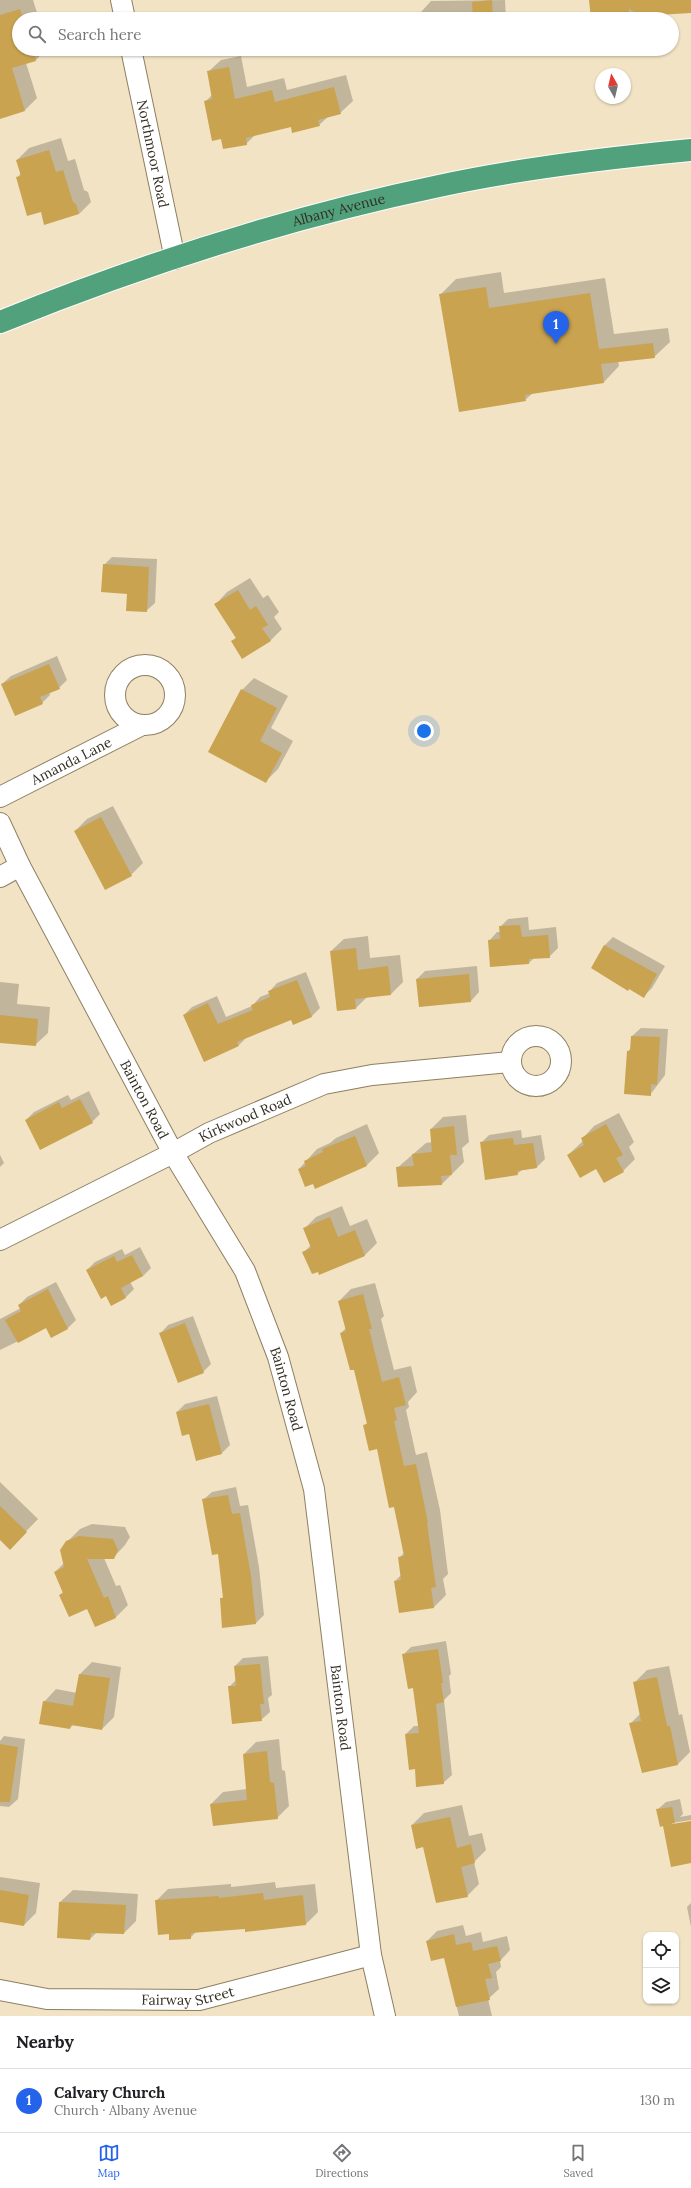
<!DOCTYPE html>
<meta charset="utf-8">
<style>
:root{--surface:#fff;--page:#f6f6f6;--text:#202124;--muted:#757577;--line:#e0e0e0;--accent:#2563eb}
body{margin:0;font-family:Lora,serif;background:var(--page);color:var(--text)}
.controls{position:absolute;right:12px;bottom:12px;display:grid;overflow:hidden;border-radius:8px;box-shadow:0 1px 3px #0004}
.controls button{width:36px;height:36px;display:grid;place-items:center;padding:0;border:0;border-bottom:1px solid var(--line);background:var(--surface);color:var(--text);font:20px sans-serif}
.compass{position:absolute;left:595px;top:68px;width:36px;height:36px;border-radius:50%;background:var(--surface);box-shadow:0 1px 3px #0004;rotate:352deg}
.you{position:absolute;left:424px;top:731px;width:14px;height:14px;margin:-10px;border:3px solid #fff;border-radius:50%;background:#1a73e8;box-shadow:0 0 0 6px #1a73e833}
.badge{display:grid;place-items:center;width:26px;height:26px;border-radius:50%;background:var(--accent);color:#fff;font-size:13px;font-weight:700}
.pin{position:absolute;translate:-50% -33px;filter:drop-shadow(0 1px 2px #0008)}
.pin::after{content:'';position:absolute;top:21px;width:14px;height:12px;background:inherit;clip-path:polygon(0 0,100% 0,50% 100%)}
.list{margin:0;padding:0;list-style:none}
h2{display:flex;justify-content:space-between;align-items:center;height:52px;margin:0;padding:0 16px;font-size:17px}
h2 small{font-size:13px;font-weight:400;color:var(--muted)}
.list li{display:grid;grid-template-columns:26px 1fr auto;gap:12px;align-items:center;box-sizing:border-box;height:64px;padding:0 16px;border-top:1px solid var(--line)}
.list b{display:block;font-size:15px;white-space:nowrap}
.list p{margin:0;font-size:13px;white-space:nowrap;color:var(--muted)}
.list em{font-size:13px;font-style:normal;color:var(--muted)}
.icon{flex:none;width:22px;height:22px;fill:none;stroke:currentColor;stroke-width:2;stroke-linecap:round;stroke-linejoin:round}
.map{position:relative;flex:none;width:691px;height:2016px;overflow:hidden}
.search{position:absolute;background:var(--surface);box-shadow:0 1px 3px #0004;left:12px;right:12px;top:12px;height:44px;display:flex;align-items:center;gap:10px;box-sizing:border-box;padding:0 14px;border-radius:22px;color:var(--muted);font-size:15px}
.sheet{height:116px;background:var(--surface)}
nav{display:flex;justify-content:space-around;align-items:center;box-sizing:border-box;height:56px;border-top:1px solid var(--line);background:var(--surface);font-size:11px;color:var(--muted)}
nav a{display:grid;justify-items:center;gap:2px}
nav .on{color:var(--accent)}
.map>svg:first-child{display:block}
.shadow{fill:#0003}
.building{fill:#c9a34f}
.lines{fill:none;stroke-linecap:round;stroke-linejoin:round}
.street-casing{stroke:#8d7f62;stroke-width:22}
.highway-casing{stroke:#fff;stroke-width:24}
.street{stroke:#fff;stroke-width:20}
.highway{stroke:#51a27c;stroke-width:22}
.labels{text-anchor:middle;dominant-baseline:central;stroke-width:3.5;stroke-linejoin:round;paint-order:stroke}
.street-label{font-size:14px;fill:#332e22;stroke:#f2e3c4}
</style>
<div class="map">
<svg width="691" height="2016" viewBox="0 0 691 2016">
<rect width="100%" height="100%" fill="#f2e3c4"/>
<g class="shadow">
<path d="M 0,0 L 33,0 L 39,19 L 19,19 L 19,49 L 46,49 L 36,60 L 26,63 L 37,98 L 25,110 L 0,118 Z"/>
<path d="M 505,0 L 506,19 L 404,19 L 409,13 L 421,12 L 431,1 Z"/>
<path d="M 591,0 L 691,0 L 691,6 L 657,14 L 653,18 L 592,19 Z"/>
<path d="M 241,56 L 247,87 L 284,78 L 287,90 L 346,75 L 353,101 L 340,113 L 329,116 L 319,125 L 291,126 L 255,135 L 246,144 L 222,138 L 206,101 L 213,94 L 208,72 L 221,60 Z"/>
<path d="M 61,138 L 68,161 L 75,159 L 84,190 L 88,192 L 91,202 L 79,214 L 17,178 L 21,173 L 17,160 L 29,148 Z"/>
<path d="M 501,272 L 504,293 L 605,278 L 614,334 L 668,328 L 670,342 L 654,357 L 618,361 L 619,366 L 604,382 L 533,393 L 525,400 L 440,295 L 456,279 Z"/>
<path d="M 112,557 L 157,559 L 155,603 L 146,611 L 104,565 Z"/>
<path d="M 250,578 L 263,598 L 268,595 L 279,612 L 274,617 L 282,629 L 270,641 L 232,642 L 236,638 L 215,605 L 227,592 Z"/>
<path d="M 57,656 L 67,680 L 59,688 L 49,692 L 50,695 L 42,703 L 2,684 L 11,676 Z"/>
<path d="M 254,678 L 288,696 L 271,728 L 293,741 L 278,769 L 266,781 L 242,690 Z"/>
<path d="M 113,806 L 143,863 L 131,875 L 105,888 L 75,831 L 87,819 Z"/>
<path d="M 528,917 L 529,930 L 556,927 L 558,948 L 549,957 L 534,958 L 529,963 L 491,966 L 489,941 L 497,932 L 500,932 L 500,927 L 508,919 Z"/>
<path d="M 368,936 L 370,958 L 400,955 L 403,982 L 391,994 L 367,997 L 356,1008 L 337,1010 L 331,951 L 344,939 Z"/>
<path d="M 613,937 L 665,966 L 652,988 L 644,996 L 592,968 L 605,945 Z"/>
<path d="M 477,966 L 479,992 L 471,1001 L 420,1005 L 417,979 L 425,971 Z"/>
<path d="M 306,972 L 320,1008 L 312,1016 L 291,1019 L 247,1037 L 239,1045 L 184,1015 L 192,1007 L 217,996 L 226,1017 L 252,1006 L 260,997 L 270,993 L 269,992 L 277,983 Z"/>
<path d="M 0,982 L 19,984 L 17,1004 L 50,1007 L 48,1033 L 35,1045 L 0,1042 Z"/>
<path d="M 641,1028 L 668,1029 L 665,1075 L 650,1095 L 628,1051 L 632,1047 L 632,1036 Z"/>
<path d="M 89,1091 L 100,1114 L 92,1122 L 26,1120 L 34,1112 L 68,1095 L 71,1100 Z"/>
<path d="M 619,1113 L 634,1142 L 629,1147 L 635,1159 L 623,1171 L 596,1168 L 568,1155 L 583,1141 L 582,1139 L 594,1126 Z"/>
<path d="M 466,1115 L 469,1142 L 462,1148 L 464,1162 L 442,1184 L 397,1168 L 426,1143 L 432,1142 L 431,1129 L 443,1117 Z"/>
<path d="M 367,1124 L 379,1153 L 367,1165 L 316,1187 L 314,1182 L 299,1169 L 317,1149 L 330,1143 L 336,1138 Z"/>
<path d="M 521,1130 L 522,1138 L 541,1135 L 545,1159 L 536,1168 L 522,1170 L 517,1174 L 481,1143 L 489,1135 Z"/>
<path d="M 0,1155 L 4,1163 L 0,1167 Z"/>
<path d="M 342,1206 L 350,1226 L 367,1219 L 377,1243 L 365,1255 L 320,1273 L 304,1252 L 311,1245 L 304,1229 L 316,1217 Z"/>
<path d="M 140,1247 L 151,1268 L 143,1276 L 130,1282 L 134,1289 L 125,1298 L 106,1295 L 87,1270 L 95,1262 L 122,1249 L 125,1255 Z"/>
<path d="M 56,1282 L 76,1320 L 68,1328 L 51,1336 L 47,1327 L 0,1350 L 0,1319 L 21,1308 L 19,1305 L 27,1297 Z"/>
<path d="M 375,1283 L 384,1316 L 381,1319 L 394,1370 L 411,1366 L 417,1392 L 408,1402 L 409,1407 L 406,1410 L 416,1455 L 427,1452 L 440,1510 L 448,1574 L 443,1579 L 446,1595 L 434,1607 L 395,1581 L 402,1574 L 399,1558 L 405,1552 L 394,1506 L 377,1448 L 364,1426 L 368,1422 L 355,1368 L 341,1333 L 346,1328 L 339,1301 L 351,1289 Z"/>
<path d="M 193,1316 L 211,1364 L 203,1372 L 160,1334 L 168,1325 Z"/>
<path d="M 217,1396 L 230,1445 L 222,1453 L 190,1433 L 177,1412 L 185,1404 Z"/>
<path d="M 0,1482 L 38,1519 L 10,1548 L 0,1539 Z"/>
<path d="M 236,1487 L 240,1506 L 248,1505 L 259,1567 L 264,1615 L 256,1623 L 221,1599 L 224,1596 L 219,1553 L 203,1500 L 212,1492 Z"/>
<path d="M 92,1524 L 125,1527 L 130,1537 L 125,1545 L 113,1558 L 104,1558 L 116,1586 L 120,1585 L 128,1605 L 116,1617 L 96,1626 L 87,1608 L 60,1595 L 63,1592 L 55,1572 L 64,1563 L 67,1542 L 80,1529 Z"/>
<path d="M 446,1641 L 451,1674 L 449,1676 L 451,1693 L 444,1700 L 452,1775 L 443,1783 L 415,1768 L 406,1734 L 414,1726 L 419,1726 L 413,1687 L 403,1655 L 411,1647 Z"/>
<path d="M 268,1656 L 272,1695 L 268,1698 L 270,1712 L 261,1720 L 229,1687 L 236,1680 L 235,1666 L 243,1658 Z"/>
<path d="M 92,1662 L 121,1667 L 114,1717 L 102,1729 L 73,1725 L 70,1728 L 44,1702 L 56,1689 L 77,1693 L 80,1674 Z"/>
<path d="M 669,1666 L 679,1715 L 682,1714 L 690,1752 L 677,1765 L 631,1723 L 641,1713 L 635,1682 L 647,1670 Z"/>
<path d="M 4,1736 L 25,1739 L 18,1799 L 9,1807 L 0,1806 L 0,1741 Z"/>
<path d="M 279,1739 L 282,1770 L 285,1771 L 289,1806 L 277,1818 L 211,1804 L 223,1792 L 247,1789 L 244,1754 L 256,1742 Z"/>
<path d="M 680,1799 L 683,1814 L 680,1817 L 691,1815 L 691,1820 L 672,1823 L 672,1825 L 691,1822 L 691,1862 L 664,1825 L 657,1810 L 666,1802 Z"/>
<path d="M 462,1805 L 469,1836 L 482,1833 L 486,1850 L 474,1862 L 479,1884 L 467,1896 L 424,1846 L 412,1825 L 424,1813 Z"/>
<path d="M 0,1877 L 40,1883 L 36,1913 L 24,1925 L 0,1921 Z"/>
<path d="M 275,1882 L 276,1888 L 315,1884 L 318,1912 L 306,1924 L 246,1931 L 246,1928 L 196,1932 L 190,1938 L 156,1901 L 168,1889 L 231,1884 L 231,1887 Z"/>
<path d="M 73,1890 L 138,1894 L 136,1921 L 124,1933 L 97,1932 L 90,1939 L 58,1937 L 60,1902 Z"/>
<path d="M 691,1903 L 691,1927 L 687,1907 Z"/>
<path d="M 463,1925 L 466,1936 L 481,1932 L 483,1942 L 507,1936 L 510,1950 L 500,1961 L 501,1967 L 496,1972 L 499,1989 L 488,1999 L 492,2016 L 459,2016 L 445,1957 L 427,1941 L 437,1931 Z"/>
</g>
<g class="building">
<path d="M 492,0 L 493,19 L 473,19 L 472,2 Z"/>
<path d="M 589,0 L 691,0 L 691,13 L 657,15 L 654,19 L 648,19 L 629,9 L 628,19 L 591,19 Z"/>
<path d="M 20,9 L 23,19 L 19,19 L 19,49 L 33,49 L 36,61 L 12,68 L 25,111 L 0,119 L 0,15 Z"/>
<path d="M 229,67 L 235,99 L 272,90 L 275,102 L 334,87 L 341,114 L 318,120 L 320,126 L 292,133 L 291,127 L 246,138 L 247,145 L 223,149 L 221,139 L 212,141 L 204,101 L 212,99 L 207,71 Z"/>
<path d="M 49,150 L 56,172 L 63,170 L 73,202 L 76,204 L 79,214 L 44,225 L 41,212 L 27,216 L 16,177 L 21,176 L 16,160 Z"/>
<path d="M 486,287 L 489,308 L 590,293 L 599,349 L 653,343 L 655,358 L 601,364 L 604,383 L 525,395 L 526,401 L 459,412 L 439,294 Z"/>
<path d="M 103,564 L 149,567 L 147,612 L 126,611 L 127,594 L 101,592 Z"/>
<path d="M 238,590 L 250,610 L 256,606 L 268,625 L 262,628 L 271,641 L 242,659 L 231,641 L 236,638 L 214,604 Z"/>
<path d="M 49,664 L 60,689 L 40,697 L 43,704 L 15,716 L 1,684 Z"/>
<path d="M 241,689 L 277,708 L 260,741 L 282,753 L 266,783 L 208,752 Z"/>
<path d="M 101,817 L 132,876 L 105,890 L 74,831 Z"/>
<path d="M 520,925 L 522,937 L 548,935 L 550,958 L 529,959 L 529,964 L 490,967 L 488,940 L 500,939 L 499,926 Z"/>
<path d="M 604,945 L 657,974 L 644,998 L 629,989 L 628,991 L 591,968 Z"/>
<path d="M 356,948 L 358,970 L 388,966 L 391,995 L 355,999 L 356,1009 L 337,1011 L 330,951 Z"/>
<path d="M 469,974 L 471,1002 L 419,1007 L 416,979 Z"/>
<path d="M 297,980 L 312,1017 L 293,1025 L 291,1020 L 237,1042 L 239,1046 L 204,1062 L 183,1015 L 208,1003 L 218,1024 L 253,1010 L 251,1005 L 270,997 L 268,991 Z"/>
<path d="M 0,1015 L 38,1019 L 36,1046 L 0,1043 Z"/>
<path d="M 631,1036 L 660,1037 L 657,1085 L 651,1084 L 651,1096 L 624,1094 L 627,1051 L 630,1051 Z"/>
<path d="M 80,1099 L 93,1123 L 40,1150 L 25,1120 L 59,1102 L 62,1108 Z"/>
<path d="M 606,1124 L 623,1155 L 616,1158 L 624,1172 L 604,1183 L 596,1169 L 580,1178 L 567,1155 L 584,1145 L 581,1138 Z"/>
<path d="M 454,1126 L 457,1155 L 450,1155 L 452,1175 L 441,1176 L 442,1185 L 398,1187 L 396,1167 L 414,1166 L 412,1154 L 432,1152 L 430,1129 Z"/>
<path d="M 355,1136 L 367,1166 L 315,1189 L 313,1184 L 305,1187 L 298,1169 L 306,1166 L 304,1161 L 323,1152 L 322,1149 Z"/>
<path d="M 513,1138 L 514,1145 L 533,1143 L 537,1168 L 517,1171 L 518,1175 L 485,1180 L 480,1142 Z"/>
<path d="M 330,1217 L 338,1237 L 355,1230 L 365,1256 L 319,1275 L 318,1272 L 312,1274 L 302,1252 L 311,1248 L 303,1228 Z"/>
<path d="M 132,1255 L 143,1276 L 121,1288 L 126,1298 L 111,1306 L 106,1296 L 101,1299 L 86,1270 L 114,1256 L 117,1262 Z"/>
<path d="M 48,1289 L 68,1329 L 51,1338 L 46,1328 L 18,1343 L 5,1320 L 21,1311 L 18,1305 Z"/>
<path d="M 363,1294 L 372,1329 L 369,1329 L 382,1382 L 399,1377 L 406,1405 L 394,1408 L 397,1420 L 394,1421 L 404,1466 L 416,1464 L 428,1523 L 427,1523 L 436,1587 L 431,1588 L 434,1608 L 399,1613 L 394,1581 L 401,1580 L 398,1557 L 404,1556 L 394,1507 L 389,1508 L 377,1449 L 369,1451 L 363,1425 L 367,1424 L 354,1370 L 350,1370 L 340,1333 L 346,1331 L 338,1301 Z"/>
<path d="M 185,1323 L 204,1373 L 178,1383 L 159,1333 Z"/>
<path d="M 209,1404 L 222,1454 L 196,1461 L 189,1434 L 182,1436 L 176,1412 Z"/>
<path d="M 228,1495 L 232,1514 L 240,1513 L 251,1576 L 256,1624 L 222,1628 L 220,1598 L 223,1598 L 218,1554 L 212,1555 L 202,1499 Z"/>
<path d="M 0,1506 L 27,1532 L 10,1550 L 0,1540 Z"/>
<path d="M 79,1536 L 113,1539 L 118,1550 L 114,1559 L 87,1559 L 104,1598 L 108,1596 L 116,1618 L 95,1627 L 87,1609 L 69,1617 L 59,1595 L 63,1593 L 54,1572 L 64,1567 L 60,1550 L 66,1541 Z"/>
<path d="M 438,1649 L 443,1683 L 441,1683 L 444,1702 L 436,1704 L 444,1784 L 416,1787 L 415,1769 L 409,1770 L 405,1734 L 419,1733 L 413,1688 L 408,1689 L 402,1654 Z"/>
<path d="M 260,1664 L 264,1704 L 260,1704 L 262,1721 L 232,1724 L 228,1686 L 236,1686 L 234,1666 Z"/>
<path d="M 79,1674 L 110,1678 L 102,1730 L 71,1725 L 70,1729 L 39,1724 L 43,1701 L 73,1706 Z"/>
<path d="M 657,1677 L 667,1726 L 670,1726 L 678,1765 L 642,1773 L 629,1723 L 641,1721 L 633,1682 Z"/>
<path d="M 0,1744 L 18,1747 L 10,1802 L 0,1802 Z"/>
<path d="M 267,1751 L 270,1782 L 274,1783 L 278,1819 L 213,1826 L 210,1804 L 247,1800 L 243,1754 Z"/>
<path d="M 672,1807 L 675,1823 L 666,1825 L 691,1821 L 691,1863 L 671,1867 L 663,1826 L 660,1827 L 656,1809 Z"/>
<path d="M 450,1817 L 457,1848 L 471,1844 L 475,1863 L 461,1867 L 468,1897 L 436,1903 L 423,1847 L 416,1849 L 411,1825 Z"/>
<path d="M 0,1890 L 29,1895 L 24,1926 L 0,1922 Z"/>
<path d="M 263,1893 L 264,1900 L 303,1895 L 306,1925 L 245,1932 L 245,1929 L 191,1933 L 191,1939 L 169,1940 L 169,1934 L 158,1935 L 155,1900 L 219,1896 L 219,1898 Z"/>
<path d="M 59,1902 L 126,1905 L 124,1934 L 91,1933 L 90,1940 L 57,1938 Z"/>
<path d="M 454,1934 L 456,1945 L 471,1942 L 473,1951 L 497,1946 L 501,1961 L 488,1964 L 492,1978 L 485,1979 L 490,2000 L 456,2007 L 444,1958 L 431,1961 L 426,1941 Z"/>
</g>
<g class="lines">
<g class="street-casing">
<g id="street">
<path d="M 121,0 L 125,19"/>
<path id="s1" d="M 131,49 L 175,259"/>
<circle cx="145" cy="695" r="30"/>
<path id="s2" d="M 0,797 L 142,725"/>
<path id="s3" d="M 0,823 L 20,866 L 173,1153 L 245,1271 L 278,1357 L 314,1489 L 371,1955 L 385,2016"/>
<path d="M 0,877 L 20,866"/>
<circle cx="536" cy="1061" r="25"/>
<path id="s4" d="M 0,1240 L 173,1153 L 209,1133 L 324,1084 L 372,1075 L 510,1062"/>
<path id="s5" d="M 0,1990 L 47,1999 L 199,2000 L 371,1955"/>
</g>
</g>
<g class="highway-casing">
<g id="highway">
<path id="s6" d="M 0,322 C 141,265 290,217 439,186 C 522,168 607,158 691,150"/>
</g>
</g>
<use href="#street" class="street"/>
<use href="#highway" class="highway"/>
</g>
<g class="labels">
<g class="street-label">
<text stroke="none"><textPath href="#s1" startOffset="107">Northmoor Road</textPath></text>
<text stroke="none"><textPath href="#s6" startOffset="357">Albany Avenue</textPath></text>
<text stroke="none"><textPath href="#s2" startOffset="80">Amanda Lane</textPath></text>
<text stroke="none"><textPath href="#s3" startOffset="312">Bainton Road</textPath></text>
<text stroke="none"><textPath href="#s4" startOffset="274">Kirkwood Road</textPath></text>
<text stroke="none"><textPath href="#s3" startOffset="636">Bainton Road</textPath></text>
<text stroke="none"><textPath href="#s3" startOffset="960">Bainton Road</textPath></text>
<text stroke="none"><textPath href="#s5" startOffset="189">Fairway Street</textPath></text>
</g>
</g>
</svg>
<div class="controls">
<button><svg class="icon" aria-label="locate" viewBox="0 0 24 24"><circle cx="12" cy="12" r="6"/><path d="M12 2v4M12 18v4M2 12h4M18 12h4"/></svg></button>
<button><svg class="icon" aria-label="layers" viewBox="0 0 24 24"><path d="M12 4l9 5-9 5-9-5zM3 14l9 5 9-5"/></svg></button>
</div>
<svg class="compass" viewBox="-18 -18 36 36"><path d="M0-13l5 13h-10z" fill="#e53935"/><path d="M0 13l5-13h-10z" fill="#757577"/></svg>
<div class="you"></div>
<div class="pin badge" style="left:556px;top:344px">1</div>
<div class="search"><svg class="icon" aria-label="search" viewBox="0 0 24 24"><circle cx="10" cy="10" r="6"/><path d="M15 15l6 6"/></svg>Search here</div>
</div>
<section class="sheet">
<h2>Nearby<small></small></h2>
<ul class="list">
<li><span class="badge">1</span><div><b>Calvary Church</b><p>Church · Albany Avenue</p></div><em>130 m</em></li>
</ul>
</section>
<nav>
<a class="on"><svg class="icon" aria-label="map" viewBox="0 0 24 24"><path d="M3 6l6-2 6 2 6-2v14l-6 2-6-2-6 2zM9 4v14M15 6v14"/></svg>Map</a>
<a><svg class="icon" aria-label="directions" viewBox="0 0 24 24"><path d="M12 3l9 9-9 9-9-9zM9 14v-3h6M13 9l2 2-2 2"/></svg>Directions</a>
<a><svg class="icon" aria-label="saved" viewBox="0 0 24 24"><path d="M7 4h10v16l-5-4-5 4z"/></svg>Saved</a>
</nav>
